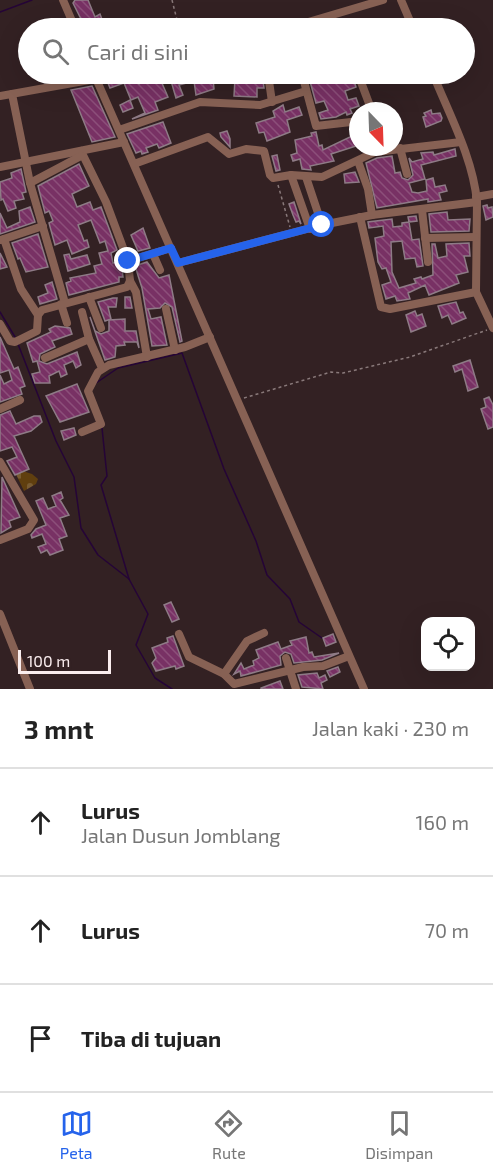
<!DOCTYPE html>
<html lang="id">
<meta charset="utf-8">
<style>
:root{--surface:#fff;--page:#f2f2f2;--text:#222;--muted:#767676;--line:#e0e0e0;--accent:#2563eb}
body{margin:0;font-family:"Exo 2",sans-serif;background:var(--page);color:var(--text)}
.controls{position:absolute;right:18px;bottom:18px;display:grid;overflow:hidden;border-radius:12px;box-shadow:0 6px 24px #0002}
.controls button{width:54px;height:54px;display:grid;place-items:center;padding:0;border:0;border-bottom:2px solid var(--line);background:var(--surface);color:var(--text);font:30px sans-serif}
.compass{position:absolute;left:349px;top:102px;width:54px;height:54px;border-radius:50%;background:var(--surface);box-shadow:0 6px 24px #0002;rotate:157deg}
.scale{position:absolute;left:18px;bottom:15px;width:93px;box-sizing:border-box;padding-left:6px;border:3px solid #faedee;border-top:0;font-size:16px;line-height:21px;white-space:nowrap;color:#faedee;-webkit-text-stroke:4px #332123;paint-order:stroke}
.stop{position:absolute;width:18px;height:18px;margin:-14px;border:4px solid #2563eb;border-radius:50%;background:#fff}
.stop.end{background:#2563eb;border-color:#fff;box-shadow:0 2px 6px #0008}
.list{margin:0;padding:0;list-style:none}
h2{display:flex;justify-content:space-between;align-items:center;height:78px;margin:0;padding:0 24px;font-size:26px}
h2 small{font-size:20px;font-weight:400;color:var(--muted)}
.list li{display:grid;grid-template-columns:39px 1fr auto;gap:18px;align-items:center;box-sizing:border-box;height:108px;padding:0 24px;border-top:2px solid var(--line)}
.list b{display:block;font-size:22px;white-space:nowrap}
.list p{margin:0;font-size:20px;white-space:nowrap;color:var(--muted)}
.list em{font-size:20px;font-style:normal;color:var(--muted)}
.icon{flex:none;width:33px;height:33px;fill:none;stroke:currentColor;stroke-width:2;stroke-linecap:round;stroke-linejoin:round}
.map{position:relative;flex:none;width:493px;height:689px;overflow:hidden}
.search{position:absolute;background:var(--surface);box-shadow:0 6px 24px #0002;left:18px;right:18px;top:18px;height:66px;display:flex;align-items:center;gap:15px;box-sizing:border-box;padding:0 21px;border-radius:33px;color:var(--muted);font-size:22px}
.sheet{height:402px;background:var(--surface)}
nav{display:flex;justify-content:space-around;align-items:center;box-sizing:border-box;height:84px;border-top:2px solid var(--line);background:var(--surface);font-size:16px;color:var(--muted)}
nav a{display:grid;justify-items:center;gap:3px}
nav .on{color:var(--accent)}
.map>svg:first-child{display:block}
.cemetery{fill:url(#cemetery-stones)}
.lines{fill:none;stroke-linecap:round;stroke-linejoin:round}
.stream{stroke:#250437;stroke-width:1.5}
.building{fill:url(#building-back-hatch);stroke:#8e7b86;stroke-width:1.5}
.path{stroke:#89797a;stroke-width:1.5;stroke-dasharray:3 3;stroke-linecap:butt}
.minor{stroke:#876154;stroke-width:8}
.route{stroke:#2563eb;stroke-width:8}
</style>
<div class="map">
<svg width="493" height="689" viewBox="0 0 493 689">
<defs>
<pattern id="cemetery-stones" width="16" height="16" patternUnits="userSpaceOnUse" patternTransform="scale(1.5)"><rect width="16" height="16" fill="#603f0f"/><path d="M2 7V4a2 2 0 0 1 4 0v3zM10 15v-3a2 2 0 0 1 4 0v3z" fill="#785b32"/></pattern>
<pattern id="building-back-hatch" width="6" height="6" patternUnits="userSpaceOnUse" patternTransform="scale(1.5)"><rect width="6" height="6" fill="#783164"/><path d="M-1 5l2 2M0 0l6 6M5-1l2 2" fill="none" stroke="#8c4f7a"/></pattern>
</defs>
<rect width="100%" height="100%" fill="#332123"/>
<path class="cemetery" d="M 13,468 L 32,474 L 38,479 L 36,484 L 24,491 Z"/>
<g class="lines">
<g class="stream">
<path d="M 0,12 L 32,0"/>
<path d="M 0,312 L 15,337"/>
<path d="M 18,344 L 56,441 L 74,477 L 81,528 L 98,555 L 129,579 L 148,614 L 136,645 L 155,678 L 172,689"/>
<path d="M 96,383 L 118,368 L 182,353 L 224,469 L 256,541 L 267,575 L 290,599 L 299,622 L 322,638"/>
<path d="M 102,428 L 107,476 L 101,485 L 129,579"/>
</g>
</g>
<g class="building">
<path d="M 75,0 L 88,0 L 95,17 L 100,14 L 103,22 L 108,20 L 111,28 L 94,28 L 92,23 L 88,25 L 86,19 L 82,21 L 73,3 Z"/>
<path d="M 158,74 L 168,97 L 155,102 L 158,110 L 132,119 L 145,113 L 138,97 L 131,100 L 124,83 L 110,88 L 108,83 L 135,75 L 139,84 Z"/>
<path d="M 169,74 L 202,74 L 202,79 L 213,78 L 214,89 L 196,95 L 194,81 L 179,85 L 183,95 L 176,98 Z"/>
<path d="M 213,74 L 262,74 L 264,88 L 257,88 L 257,97 L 234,96 L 235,79 L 214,80 Z"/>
<path d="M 308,74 L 352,74 L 356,87 L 345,91 L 348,100 L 356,98 L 359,106 L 350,109 L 352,113 L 347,115 L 346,112 L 336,117 L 321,119 L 319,113 L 328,110 L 324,101 L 316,103 Z"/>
<path d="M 92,86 L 115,137 L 92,142 L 71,90 Z"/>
<path d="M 130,100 L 133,108 L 123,112 L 120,105 Z"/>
<path d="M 283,105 L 285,112 L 299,107 L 302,115 L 287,120 L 290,132 L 267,141 L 264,132 L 259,133 L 256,123 L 275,117 L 273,111 Z"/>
<path d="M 431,110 L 432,114 L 440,113 L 442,118 L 441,121 L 426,127 L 423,117 L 426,116 L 424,113 Z"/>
<path d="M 163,122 L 171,143 L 159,148 L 157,144 L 146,148 L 148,152 L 142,154 L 141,151 L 136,153 L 127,134 Z"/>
<path d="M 227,131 L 230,139 L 230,147 L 221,137 L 220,133 Z"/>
<path d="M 316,132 L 319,146 L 322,145 L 323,150 L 352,136 L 356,146 L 331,154 L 334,161 L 310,166 L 311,170 L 302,169 L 300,159 L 293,161 L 291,155 L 297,153 L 295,140 L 312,136 L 311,133 Z"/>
<path d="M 455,149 L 456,156 L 421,165 L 425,179 L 409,183 L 412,192 L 418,193 L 427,191 L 426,180 L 433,178 L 435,187 L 445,185 L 447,191 L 439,193 L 441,200 L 428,202 L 428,199 L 377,208 L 366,163 L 377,158 L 392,156 L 395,173 L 400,172 L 402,178 L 408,180 L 413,175 L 409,158 L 412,162 L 423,159 L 421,153 L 433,152 L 434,155 Z"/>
<path d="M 277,155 L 280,170 L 276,171 L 272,156 Z"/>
<path d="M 79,164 L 89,186 L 72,194 L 77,207 L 90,202 L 93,210 L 101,207 L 117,250 L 111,253 L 113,263 L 121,261 L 123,277 L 119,277 L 119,282 L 69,295 L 66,283 L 71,281 L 70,278 L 96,273 L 94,266 L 102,264 L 99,253 L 108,251 L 105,241 L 100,243 L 91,220 L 78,225 L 84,241 L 87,240 L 89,247 L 72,254 L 67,240 L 55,245 L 49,223 L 53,221 L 49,211 L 45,213 L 38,186 Z"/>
<path d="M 21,169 L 26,192 L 22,193 L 24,199 L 14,201 L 16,208 L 8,211 L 3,199 L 1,200 L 0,182 L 12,178 L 11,173 Z"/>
<path d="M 355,172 L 359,182 L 345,183 L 344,174 Z"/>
<path d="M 294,202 L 301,224 L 299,221 L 296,222 L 293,215 L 289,204 Z"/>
<path d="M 487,205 L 488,208 L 492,207 L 493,217 L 486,220 L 483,206 Z"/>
<path d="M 30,207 L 35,222 L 0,234 L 0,213 L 7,228 L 20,222 L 19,211 Z"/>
<path d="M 447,212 L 448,220 L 470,219 L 469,231 L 431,232 L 429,214 Z"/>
<path d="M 416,216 L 417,221 L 409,222 L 412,240 L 419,239 L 423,266 L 417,267 L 415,258 L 405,259 L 402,241 L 391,242 L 392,272 L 399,288 L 416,283 L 414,279 L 421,277 L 422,279 L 433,275 L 432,244 L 435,244 L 438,258 L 447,256 L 446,244 L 469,243 L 470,256 L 464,256 L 468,272 L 456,275 L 459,283 L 429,295 L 425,285 L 408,293 L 410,299 L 397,301 L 395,296 L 386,299 L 382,285 L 391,282 L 386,268 L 382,269 L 378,262 L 375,238 L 384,236 L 383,226 L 369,228 L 368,222 L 392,219 L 393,227 L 402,226 L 402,223 L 409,222 L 408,217 Z"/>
<path d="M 143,228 L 150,248 L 138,251 L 131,235 Z"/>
<path d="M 38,234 L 48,267 L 26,272 L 20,258 L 18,259 L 12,243 Z"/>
<path d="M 0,253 L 7,267 L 0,269 Z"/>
<path d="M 69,254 L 71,259 L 87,255 L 90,264 L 68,271 L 64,255 Z"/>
<path d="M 147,262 L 159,278 L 169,275 L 182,341 L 180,342 L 172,307 L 165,303 L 160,308 L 148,309 L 151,319 L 161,317 L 167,345 L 152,346 L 142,288 L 135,266 Z"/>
<path d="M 52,282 L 57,299 L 40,304 L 38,297 L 48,293 L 45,285 Z"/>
<path d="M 125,297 L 130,297 L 132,308 L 125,308 Z"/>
<path d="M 113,298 L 117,298 L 116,307 L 108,307 L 111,319 L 105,321 L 98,302 Z"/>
<path d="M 456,302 L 460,313 L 463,312 L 466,318 L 452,324 L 448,315 L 442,318 L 438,306 Z"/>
<path d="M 415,311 L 417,316 L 422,314 L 426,326 L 411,332 L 406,315 Z"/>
<path d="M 90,317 L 95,331 L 101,334 L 109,331 L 109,320 L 125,319 L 125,331 L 136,331 L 139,348 L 137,342 L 124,342 L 125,345 L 116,346 L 115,357 L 105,360 Z"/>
<path d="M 55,326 L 70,328 L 72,334 L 52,341 L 55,347 L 40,354 L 39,361 L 47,364 L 77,352 L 81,365 L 76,368 L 73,361 L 64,365 L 67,374 L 61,377 L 59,371 L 49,376 L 50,383 L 35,383 L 32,374 L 40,372 L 37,361 L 33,362 L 27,343 L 51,332 L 49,329 Z"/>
<path d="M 0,337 L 14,369 L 18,367 L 25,386 L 20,388 L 22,394 L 0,402 L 0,375 L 4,384 L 12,380 L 9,370 L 0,373 Z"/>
<path d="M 470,360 L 478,387 L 468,391 L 462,369 L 455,372 L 453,366 Z"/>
<path d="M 77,384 L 89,412 L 60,422 L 46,396 Z"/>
<path d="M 489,397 L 493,405 L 493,427 L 488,429 L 481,409 L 486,407 L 484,399 Z"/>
<path d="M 10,411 L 16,424 L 34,416 L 40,416 L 42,422 L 31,431 L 14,436 L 29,469 L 15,475 L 7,461 L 17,457 L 12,447 L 0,451 L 0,415 Z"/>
<path d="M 74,428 L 76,435 L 64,440 L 61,431 Z"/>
<path d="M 2,477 L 20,517 L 9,521 L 11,527 L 1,533 Z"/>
<path d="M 61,492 L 63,498 L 60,500 L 69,515 L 60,518 L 67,536 L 59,539 L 63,550 L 50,555 L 47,550 L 41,553 L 38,547 L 46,544 L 42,534 L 32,538 L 31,535 L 36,529 L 46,525 L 36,501 L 43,498 L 48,509 L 56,506 L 52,496 Z"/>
<path d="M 171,602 L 179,619 L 172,622 L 164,605 Z"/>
<path d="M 333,634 L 336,642 L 326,646 L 323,638 Z"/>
<path d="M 173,636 L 184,666 L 176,669 L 175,666 L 156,671 L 152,663 L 156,658 L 152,648 L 168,642 L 167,638 Z"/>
<path d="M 306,637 L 309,653 L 312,652 L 314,657 L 339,653 L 322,660 L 294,663 L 291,654 L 285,652 L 280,656 L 281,665 L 241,676 L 240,671 L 234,674 L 241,663 L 244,669 L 254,665 L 253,661 L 259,658 L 256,650 L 278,642 L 281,649 L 292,645 L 290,641 Z"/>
<path d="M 338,667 L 340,672 L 330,677 L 327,671 Z"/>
<path d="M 317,673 L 319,678 L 325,675 L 327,680 L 321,683 L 323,689 L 302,687 L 298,675 Z"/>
<path d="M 280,681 L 283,689 L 261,689 L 261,688 Z"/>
</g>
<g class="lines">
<g class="path">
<path d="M 172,0 L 179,28"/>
<path d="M 278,185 L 290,227"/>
<path d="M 244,398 L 331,372 L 343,373 L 410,357 L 487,330"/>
</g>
<g class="minor">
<path d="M 63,0 L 75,28"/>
<path d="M 401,0 L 413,28"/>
<path d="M 288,28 L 383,0"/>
<path d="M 94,74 L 364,689"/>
<path d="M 268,74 L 272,102"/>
<path d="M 302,74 L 316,126 L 351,122 L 355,124 L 358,131"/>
<path d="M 358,74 L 370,106"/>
<path d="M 433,74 C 449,114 473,158 477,202 L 476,292 L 493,328"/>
<path d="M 12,94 L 30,183 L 65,303"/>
<path d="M 0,96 L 123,74"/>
<path d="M 119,130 L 200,102 L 260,105 L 306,91"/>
<path d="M 400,148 L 407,174"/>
<path d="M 81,151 L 106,202 L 128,261"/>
<path d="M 358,161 L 368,189 L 372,215"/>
<path d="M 134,164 L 208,137 L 229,154 L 246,149 L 264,151 L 270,175 L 273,178 L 291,175 L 322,177 L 375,152 L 461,142"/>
<path d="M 0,167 L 124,142"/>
<path d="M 291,175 L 310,229"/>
<path d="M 306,177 L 322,225"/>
<path d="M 30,183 L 81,156"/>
<path d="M 476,197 L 493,194"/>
<path d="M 422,210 L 428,262"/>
<path d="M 360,217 L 381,307 L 390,309 L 476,292"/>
<path d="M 425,238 L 475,237"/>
<path d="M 4,239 L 21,289 L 38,315"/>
<path d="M 1,240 L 43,226"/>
<path d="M 153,254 L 160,270"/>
<path d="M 178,263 L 322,225 L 372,215 L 477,202"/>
<path d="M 130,281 L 136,292 L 147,357"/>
<path d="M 89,297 L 101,328"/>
<path d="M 61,304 L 67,323"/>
<path d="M 166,309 L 175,350"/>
<path d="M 82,312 L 89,339 L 102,368"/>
<path d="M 0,324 L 10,341 L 15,342 L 37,331 L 38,315 L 42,310 L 127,287 L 130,281 L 128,261 L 171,248"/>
<path d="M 45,358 L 89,339"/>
<path d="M 0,409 L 20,400"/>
<path d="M 82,432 L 101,424 L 88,391 L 98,372 L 109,365 L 185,347 L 210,337"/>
<path d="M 0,462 L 34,520 L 28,529 L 0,540"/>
<path d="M 0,614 L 30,689"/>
<path d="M 179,634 L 189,657 L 224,674 L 234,684 L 303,667 L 323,666 L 349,656"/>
<path d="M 286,658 L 296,689"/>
<path d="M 224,674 L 247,641 L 264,633"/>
</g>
</g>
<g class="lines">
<path class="route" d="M 128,261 L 171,248 L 178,263 L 322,225"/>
</g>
</svg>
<div class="controls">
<button><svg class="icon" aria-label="locate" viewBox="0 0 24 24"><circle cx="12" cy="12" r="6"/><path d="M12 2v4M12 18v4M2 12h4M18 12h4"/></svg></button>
</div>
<svg class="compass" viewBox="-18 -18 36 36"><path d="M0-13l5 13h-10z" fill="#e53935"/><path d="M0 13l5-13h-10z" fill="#767676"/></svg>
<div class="scale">100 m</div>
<div class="stop" style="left:322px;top:225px"></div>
<div class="stop end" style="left:128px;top:261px"></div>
<div class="search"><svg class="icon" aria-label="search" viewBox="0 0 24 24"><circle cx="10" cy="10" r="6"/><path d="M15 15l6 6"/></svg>Cari di sini</div>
</div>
<section class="sheet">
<h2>3 mnt<small>Jalan kaki · 230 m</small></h2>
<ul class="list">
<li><svg class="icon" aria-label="ahead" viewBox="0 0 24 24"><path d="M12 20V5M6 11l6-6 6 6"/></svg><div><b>Lurus</b><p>Jalan Dusun Jomblang</p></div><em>160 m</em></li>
<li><svg class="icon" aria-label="ahead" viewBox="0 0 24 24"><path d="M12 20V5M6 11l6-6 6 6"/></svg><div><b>Lurus</b></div><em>70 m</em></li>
<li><svg class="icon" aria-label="arrive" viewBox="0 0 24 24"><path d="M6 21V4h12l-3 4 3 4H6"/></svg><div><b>Tiba di tujuan</b></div></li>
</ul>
</section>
<nav>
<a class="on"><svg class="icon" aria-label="map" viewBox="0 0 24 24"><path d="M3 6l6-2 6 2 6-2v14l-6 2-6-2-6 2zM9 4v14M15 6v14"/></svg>Peta</a>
<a><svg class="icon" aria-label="directions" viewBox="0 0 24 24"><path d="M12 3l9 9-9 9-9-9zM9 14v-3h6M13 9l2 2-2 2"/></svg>Rute</a>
<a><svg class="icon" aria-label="saved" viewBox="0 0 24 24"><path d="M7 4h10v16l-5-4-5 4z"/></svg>Disimpan</a>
</nav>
